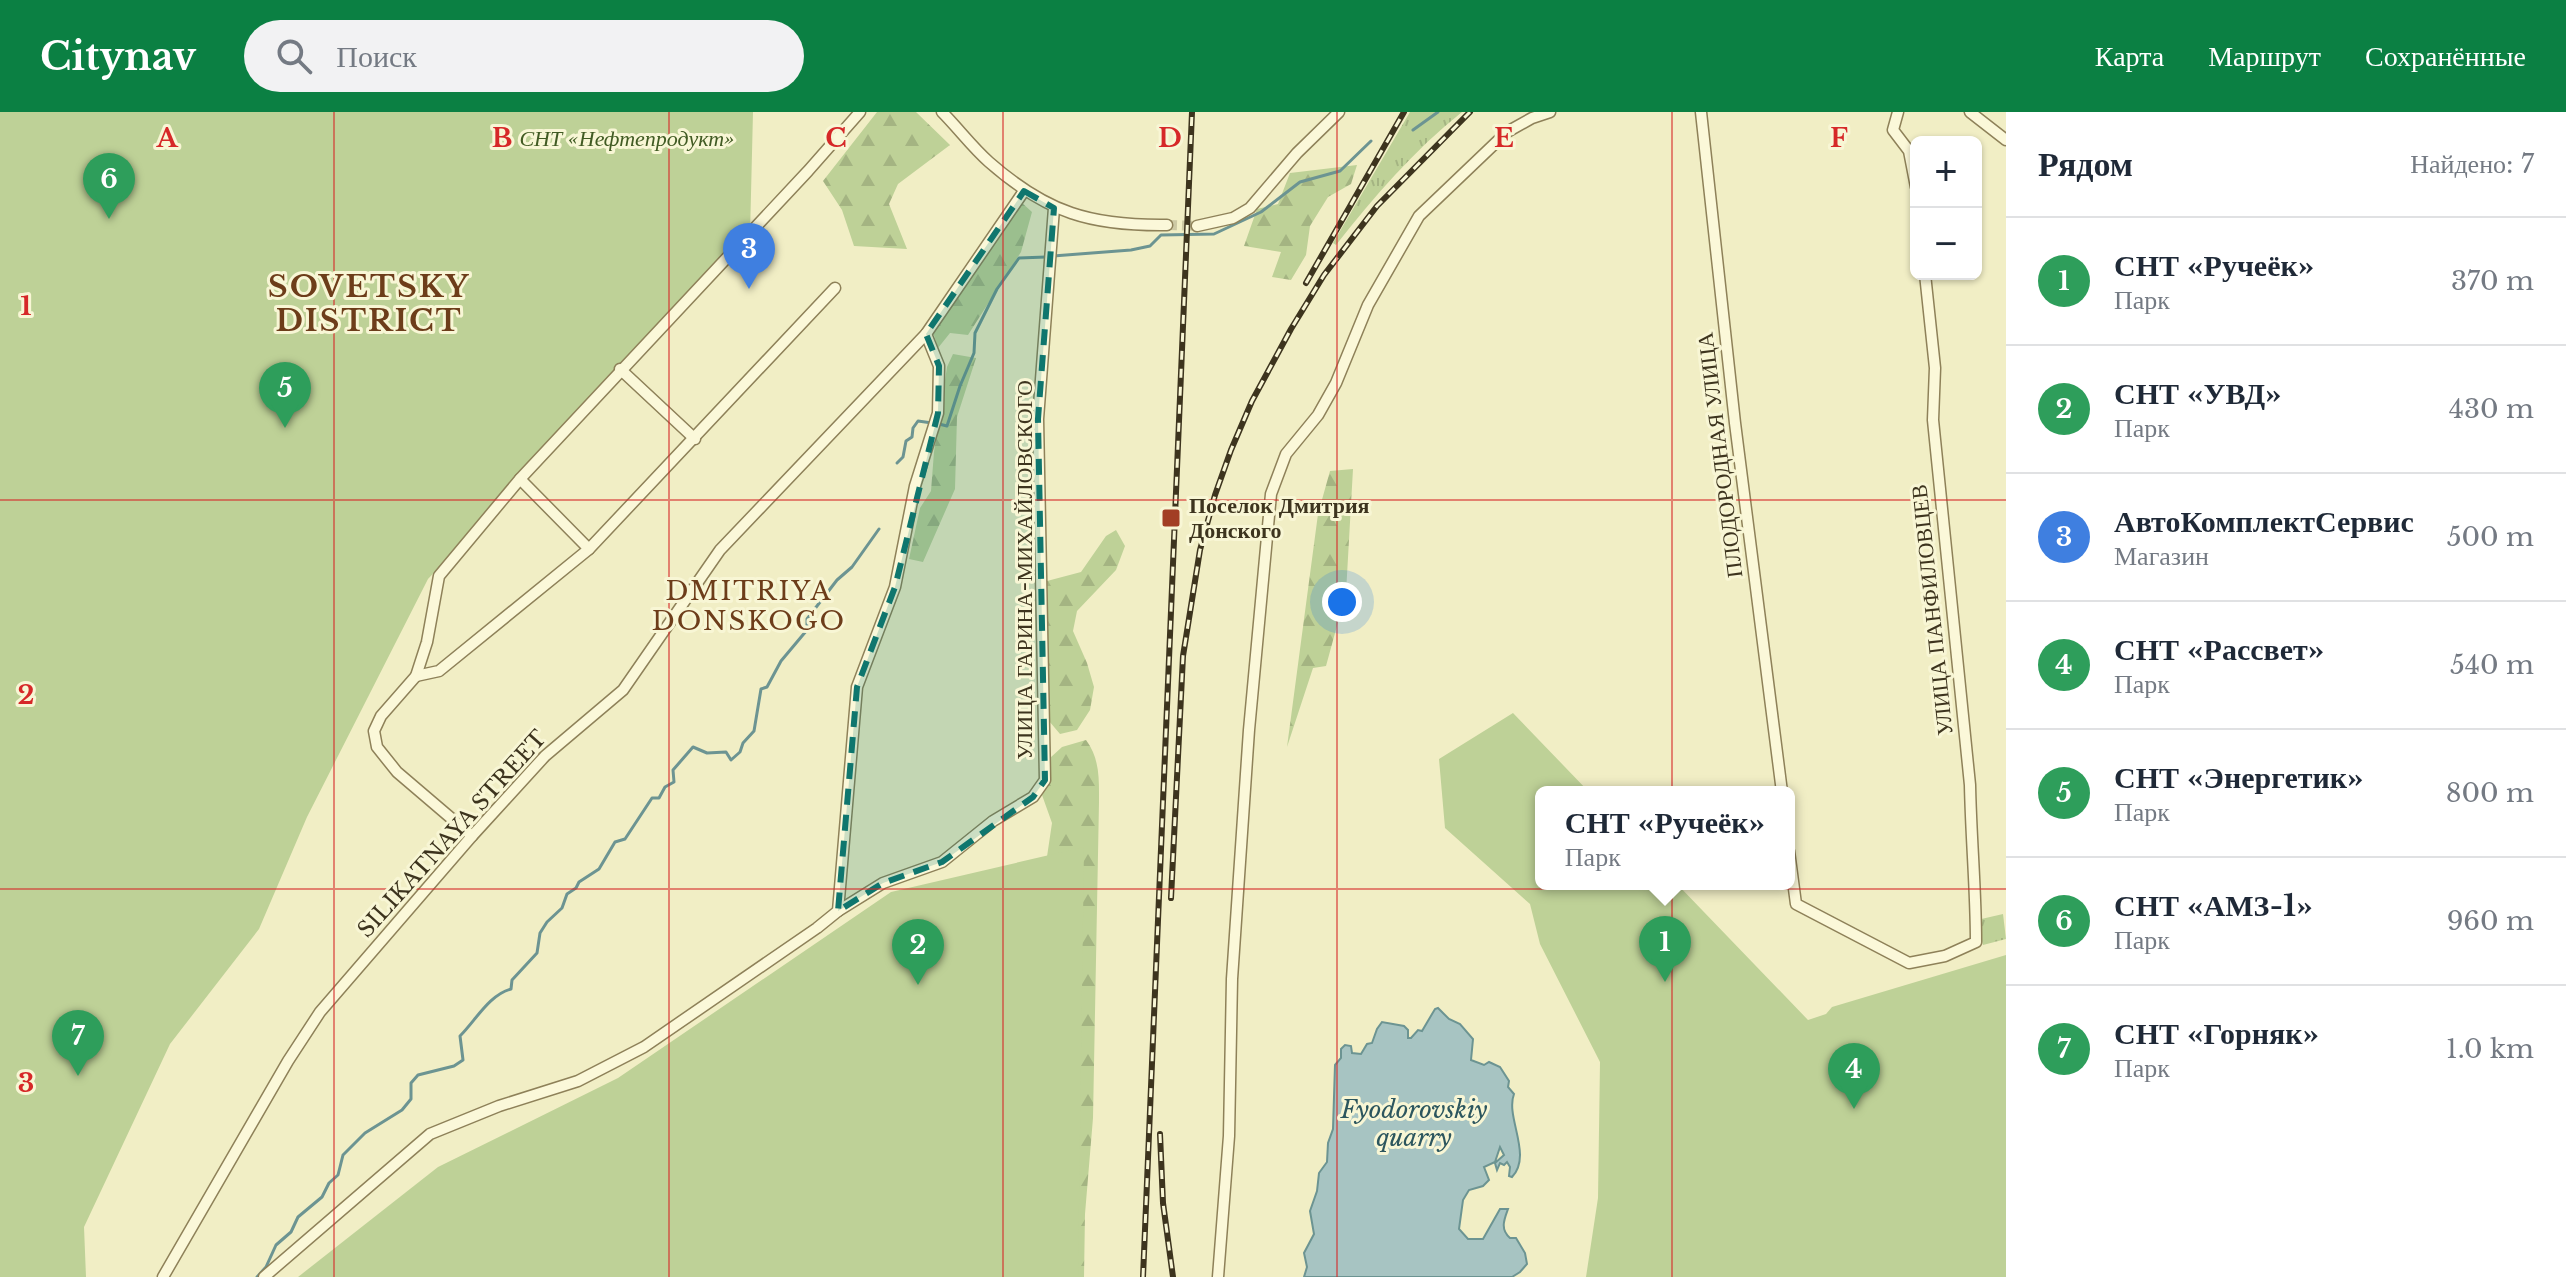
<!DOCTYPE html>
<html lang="ru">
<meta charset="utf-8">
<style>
:root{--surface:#fff;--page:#f2f2f3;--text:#1f2937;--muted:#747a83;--line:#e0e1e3;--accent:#0b8043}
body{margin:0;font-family:"Libre Baskerville",serif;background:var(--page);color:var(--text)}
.controls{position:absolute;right:24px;top:24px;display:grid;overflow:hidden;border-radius:12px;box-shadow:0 2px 6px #0004}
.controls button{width:72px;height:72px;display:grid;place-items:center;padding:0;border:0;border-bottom:2px solid var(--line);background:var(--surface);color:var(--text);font:40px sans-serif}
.you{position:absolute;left:1342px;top:490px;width:28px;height:28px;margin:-20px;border:6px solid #fff;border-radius:50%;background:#1a73e8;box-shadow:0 0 0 12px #1a73e833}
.badge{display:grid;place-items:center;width:52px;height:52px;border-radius:50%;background:var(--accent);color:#fff;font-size:26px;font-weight:700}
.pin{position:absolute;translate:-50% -66px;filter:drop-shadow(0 2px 4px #0008)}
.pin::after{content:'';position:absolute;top:42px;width:28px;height:24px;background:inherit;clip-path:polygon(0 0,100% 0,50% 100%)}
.popup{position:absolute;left:1535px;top:674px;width:260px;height:104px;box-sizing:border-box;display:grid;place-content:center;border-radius:12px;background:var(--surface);filter:drop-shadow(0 2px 6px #0005);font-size:26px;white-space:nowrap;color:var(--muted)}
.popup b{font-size:30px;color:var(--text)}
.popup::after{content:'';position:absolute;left:50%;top:100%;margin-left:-16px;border:16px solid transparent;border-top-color:var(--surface)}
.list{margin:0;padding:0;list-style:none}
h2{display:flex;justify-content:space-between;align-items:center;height:104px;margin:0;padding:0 32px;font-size:34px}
h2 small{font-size:26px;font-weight:400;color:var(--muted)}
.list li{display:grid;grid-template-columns:52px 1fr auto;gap:24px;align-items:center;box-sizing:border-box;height:128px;padding:0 32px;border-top:2px solid var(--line)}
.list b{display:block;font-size:30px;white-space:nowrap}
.list p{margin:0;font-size:26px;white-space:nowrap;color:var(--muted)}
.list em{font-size:26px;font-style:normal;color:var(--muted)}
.icon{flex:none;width:44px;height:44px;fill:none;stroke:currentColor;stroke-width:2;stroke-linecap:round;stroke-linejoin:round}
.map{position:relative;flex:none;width:2006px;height:1165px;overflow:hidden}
header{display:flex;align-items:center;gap:48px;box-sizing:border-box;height:112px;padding:0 40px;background:var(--accent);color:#fff}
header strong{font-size:38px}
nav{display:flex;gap:44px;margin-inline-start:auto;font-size:28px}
.search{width:560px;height:72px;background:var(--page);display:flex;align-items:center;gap:20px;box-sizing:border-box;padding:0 28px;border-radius:44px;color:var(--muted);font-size:30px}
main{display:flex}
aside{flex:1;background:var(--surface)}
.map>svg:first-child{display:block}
.grass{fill:url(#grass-tufts)}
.forest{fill:url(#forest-firs)}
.garden{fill:#bed197}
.water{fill:#a7c4c2;stroke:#6c9492;stroke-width:2}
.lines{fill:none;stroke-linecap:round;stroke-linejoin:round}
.stream{stroke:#6c9492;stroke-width:3}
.minor-tunnel{stroke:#cdc9a4;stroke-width:10;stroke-dasharray:10 5;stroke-linecap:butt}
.minor-casing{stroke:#8e8159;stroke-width:13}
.minor{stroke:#fbf8d9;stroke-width:10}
.rail-casing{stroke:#3d341e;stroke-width:6}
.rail{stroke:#f8f6d5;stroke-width:3;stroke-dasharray:9;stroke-linecap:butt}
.marked{fill:#0f766e;fill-opacity:0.2;stroke:#0f766e;stroke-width:6;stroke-dasharray:16 10;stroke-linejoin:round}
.grid{fill:none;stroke:#d62828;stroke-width:2;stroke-opacity:0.55}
.poi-dot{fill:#a23e24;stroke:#f8f6d5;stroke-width:3}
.labels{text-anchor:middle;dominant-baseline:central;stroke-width:6;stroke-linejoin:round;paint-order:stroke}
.park-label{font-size:22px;font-style:italic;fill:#415b23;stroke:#f8f6d5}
.street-label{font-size:22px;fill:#3d341e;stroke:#f8f6d5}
.poi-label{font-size:22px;font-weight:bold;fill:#3d341e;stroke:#f8f6d5;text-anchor:start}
.water-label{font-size:24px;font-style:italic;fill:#2c565e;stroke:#f8f6d5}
.quarter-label{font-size:26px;letter-spacing:2px;fill:#6d3d1a;stroke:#f8f6d5}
.district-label{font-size:30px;font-weight:bold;letter-spacing:2px;fill:#6d3d1a;stroke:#f8f6d5}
.grid-label{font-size:26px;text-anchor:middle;font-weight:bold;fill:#d62828;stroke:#f8f6d5;stroke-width:6;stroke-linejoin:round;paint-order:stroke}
</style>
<header>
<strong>Citynav</strong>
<div class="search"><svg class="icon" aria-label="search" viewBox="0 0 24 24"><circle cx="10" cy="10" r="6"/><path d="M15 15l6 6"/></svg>Поиск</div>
<nav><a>Карта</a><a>Маршрут</a><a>Сохранённые</a></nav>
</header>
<main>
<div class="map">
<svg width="2006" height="1165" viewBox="0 0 2006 1165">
<defs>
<pattern id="grass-tufts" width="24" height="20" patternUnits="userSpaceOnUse" patternTransform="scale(2)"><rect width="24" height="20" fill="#bed197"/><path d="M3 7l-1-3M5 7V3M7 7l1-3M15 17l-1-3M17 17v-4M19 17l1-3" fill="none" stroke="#a4b482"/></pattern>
<pattern id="forest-firs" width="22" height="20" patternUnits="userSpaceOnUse" patternTransform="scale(2)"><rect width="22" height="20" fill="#bed197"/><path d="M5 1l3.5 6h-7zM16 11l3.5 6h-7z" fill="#a4b482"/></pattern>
</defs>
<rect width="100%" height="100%" fill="#f1eec5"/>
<g class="grass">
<path d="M 1410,0 L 1462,0 C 1414,38 1374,85 1336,133 L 1333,131 Z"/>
<path d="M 2003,802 L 2006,827 L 1983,833 L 1977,808 Z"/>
</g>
<g class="forest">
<path d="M 877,0 L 916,0 L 950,33 L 898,72 L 889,92 L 907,137 L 854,134 L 842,98 L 823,69 Z"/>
<path d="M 1357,53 L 1351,72 L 1328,85 L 1310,114 L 1306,143 L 1291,168 L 1272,165 L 1281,140 L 1244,134 L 1257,97 L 1278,92 L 1290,61 Z"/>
<path d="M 1021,90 L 1032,100 L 1021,140 L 968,223 L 950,221 L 938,236 L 933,220 Z"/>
<path d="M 953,242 L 976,246 L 957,305 L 955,377 L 923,450 L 909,447 L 920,396 L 931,379 L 934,340 L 947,255 Z"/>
<path d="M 1353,357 L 1346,481 L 1326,554 L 1313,556 L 1287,635 L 1318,402 L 1330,359 Z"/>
<path d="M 1116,418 L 1125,434 L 1116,458 L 1077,499 L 1073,519 L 1087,551 L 1094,575 L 1090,598 L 1077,618 L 1060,622 L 1049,609 L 1047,469 L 1081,460 L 1106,424 Z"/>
<path d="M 1086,628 C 1100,647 1099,667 1099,690 L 1093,1006 L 1085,1102 L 1084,1165 L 1035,1165 L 1045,758 L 1052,711 L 1042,683 L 1050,665 L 1050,646 L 1062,635 Z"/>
</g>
<g class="garden">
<path d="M 0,0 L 753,0 L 750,123 L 428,467 L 307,705 L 259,817 L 170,932 L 84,1115 L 86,1165 L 0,1165 Z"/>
<path d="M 1513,601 L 1589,680 L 1541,680 L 1541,772 L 1677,772 L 1808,908 L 1826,902 L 1832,895 L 2006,843 L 2006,1165 L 1586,1165 L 1598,1086 L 1600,950 L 1540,832 L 1530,792 L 1445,716 L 1439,647 Z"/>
<path d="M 1084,735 L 1078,1165 L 298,1165 L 438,1055 L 618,966 L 891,780 Z"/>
</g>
<path class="water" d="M 1438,896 L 1449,907 L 1460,912 L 1473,927 L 1471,948 L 1484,953 L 1489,950 L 1500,955 L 1509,969 L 1508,975 L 1514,982 C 1505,1005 1533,1043 1512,1065 L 1509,1064 L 1510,1055 L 1507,1050 L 1504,1053 L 1500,1051 L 1497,1058 L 1495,1051 L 1504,1043 L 1500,1035 L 1495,1050 L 1484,1055 L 1489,1068 L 1483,1074 L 1469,1078 L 1463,1088 L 1459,1117 L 1468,1127 L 1483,1127 L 1500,1097 L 1508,1097 C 1504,1108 1500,1117 1510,1126 L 1516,1126 L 1525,1141 L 1527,1152 L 1520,1160 L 1512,1165 L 1304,1165 L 1307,1155 L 1304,1141 L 1314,1122 L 1310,1099 L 1317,1079 L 1319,1061 L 1327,1050 L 1328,1031 L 1333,1017 L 1335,953 L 1341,946 L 1341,937 L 1345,933 L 1351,934 L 1352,941 L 1361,942 L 1367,932 L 1372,931 L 1377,917 L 1382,910 L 1404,914 L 1408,918 L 1408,926 L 1411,926 L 1418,918 L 1422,919 L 1435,897 Z"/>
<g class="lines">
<g class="stream">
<path d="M 1413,18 L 1438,0"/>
<path d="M 1053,144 L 1131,138 L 1150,134 L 1161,123 L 1214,122 L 1261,100 L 1300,70 L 1340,59 L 1371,29"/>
<path d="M 939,312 L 947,314 L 960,274 L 974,241 L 975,221 L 997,177 L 1019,146 L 1046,145"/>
<path d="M 897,351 L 903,345 L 906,329 L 912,325 L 913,316 L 918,309 L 932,311"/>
<path d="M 257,1165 L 266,1155 L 276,1133 L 291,1120 L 298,1105 L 322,1085 L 329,1071 L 338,1063 L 343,1043 L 365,1021 L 402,998 L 411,987 L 411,971 L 418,963 L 454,954 L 463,948 L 460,924 C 476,908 489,883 511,877 L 512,868 L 537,841 L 540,821 L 547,810 L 562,796 L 567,782 L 576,776 L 579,770 L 599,757 L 615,730 L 625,727 L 652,686 L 659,686 L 665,675 L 674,670 L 673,658 L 693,635 L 707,641 L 726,640 L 731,648 L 740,640 L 743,631 L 754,619 L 761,577 L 767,575 L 781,549 L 807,518 L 807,507 L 837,468 L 852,455 L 879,417"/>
</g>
<path class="minor-tunnel" d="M 1167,113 L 1197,114"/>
<g class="minor-casing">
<g id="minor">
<path d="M 942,0 C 958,16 972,35 989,50 C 1047,101 1091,114 1167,113"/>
<path d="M 1701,0 L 1735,311 L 1782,680"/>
<path d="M 1898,0 L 1893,18 L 1909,39 L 1916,75"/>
<path d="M 1970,0 L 2006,28"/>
<path d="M 1197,114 L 1233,106 L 1250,96 L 1297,41 L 1339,0"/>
<path d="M 620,257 L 695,327"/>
<path d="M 520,367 L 589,437"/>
<path d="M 416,564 L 439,559 L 589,437 L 835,176"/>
<path d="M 472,724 L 397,660 L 377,635 L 374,619 L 381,604 L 416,564 L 427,530 L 439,464 L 520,367 L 808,59 L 860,0"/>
<path d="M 1789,739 L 1796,792 L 1909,851 L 1945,844 L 1976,830 C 1976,778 1971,726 1970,673 L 1933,308 L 1935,256 L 1925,162"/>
<path d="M 838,799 L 883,771 L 942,750 L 993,709 L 1033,685 L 1045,668 L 1038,307 L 1054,96"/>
<path d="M 163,1165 L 288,949 L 320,900 L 472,724 L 545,644 L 623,578 L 720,438 L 926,222 L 1024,79"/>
<path d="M 264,1165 L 430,1022 L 499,994 L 578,969 L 644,935 L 817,816 L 838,799 L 857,575 L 895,475 L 915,374 L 938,301 L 939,254 L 926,222"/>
<path d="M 1218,1165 L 1229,1024 L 1232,867 L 1249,618 L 1271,382 L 1286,342 L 1318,303 L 1336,271 L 1368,193 L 1419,104 L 1507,20 L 1532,6 L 1550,0"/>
</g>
</g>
<use href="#minor" class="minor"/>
<g class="rail-casing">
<g id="rail">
<path d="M 1306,171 L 1404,0"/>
<path d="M 1171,786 L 1183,544 L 1200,438 L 1215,383 L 1231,338 L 1252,289 L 1291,217 L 1324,163 L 1377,94 L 1470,0"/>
<path d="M 1160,1022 L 1163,1091 L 1173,1165"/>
<path d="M 1143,1165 L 1192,0"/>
</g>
</g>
<use href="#rail" class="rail"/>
</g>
<path class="marked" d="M 1024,79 L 1054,96 L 1038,307 L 1045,668 L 1033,685 L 942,750 L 883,771 L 838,799 L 857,575 L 895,475 L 938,301 L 939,254 L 926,222 Z"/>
<path class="grid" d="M 334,0 L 334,1165M 669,0 L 669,1165M 1003,0 L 1003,1165M 1337,0 L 1337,1165M 1672,0 L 1672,1165M 0,388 L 2006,388M 0,777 L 2006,777"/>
<rect class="poi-dot" x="1161" y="396" width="20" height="20" rx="4"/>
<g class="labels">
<g class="park-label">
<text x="627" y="26">СНТ «Нефтепродукт»</text>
</g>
<g class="street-label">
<text transform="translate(1720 343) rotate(-97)">ПЛОДОРОДНАЯ УЛИЦА</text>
<text transform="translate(1024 458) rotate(-90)">УЛИЦА ГАРИНА-МИХАЙЛОВСКОГО</text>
<text transform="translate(1932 498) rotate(-96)">УЛИЦА ПАНФИЛОВЦЕВ</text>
<text transform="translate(452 722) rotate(-48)">SILIKATNAYA STREET</text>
</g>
<g class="poi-label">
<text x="1189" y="393">Поселок Дмитрия<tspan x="1189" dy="25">Донского</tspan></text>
</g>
<g class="water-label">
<text x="1414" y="997">Fyodorovskiy<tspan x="1414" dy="28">quarry</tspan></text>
</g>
<g class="quarter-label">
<text x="749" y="479">DMITRIYA<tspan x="749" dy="30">DONSKOGO</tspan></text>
</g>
<g class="district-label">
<text x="369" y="174">SOVETSKY<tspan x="369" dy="34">DISTRICT</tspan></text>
</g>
</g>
<g class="grid-label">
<text x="167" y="35">A</text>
<text x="502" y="35">B</text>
<text x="836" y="35">C</text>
<text x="1170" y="35">D</text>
<text x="1504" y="35">E</text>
<text x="1839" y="35">F</text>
<text x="26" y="203">1</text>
<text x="26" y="592">2</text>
<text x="26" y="980">3</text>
</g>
</svg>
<div class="controls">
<button>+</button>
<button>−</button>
</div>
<div class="you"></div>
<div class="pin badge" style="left:1665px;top:870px;background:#2e9e5b">1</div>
<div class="popup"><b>СНТ «Ручеёк»</b>Парк</div>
<div class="pin badge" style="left:918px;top:873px;background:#2e9e5b">2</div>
<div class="pin badge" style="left:749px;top:177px;background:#3f7fe0">3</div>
<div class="pin badge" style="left:1854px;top:997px;background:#2e9e5b">4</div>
<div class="pin badge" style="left:285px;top:316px;background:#2e9e5b">5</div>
<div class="pin badge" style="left:109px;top:107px;background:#2e9e5b">6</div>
<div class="pin badge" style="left:78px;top:964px;background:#2e9e5b">7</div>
</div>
<aside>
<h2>Рядом<small>Найдено: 7</small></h2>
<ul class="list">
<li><span class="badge" style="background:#2e9e5b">1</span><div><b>СНТ «Ручеёк»</b><p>Парк</p></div><em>370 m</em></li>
<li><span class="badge" style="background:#2e9e5b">2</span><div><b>СНТ «УВД»</b><p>Парк</p></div><em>430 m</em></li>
<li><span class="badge" style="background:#3f7fe0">3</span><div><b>АвтоКомплектСервис</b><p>Магазин</p></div><em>500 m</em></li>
<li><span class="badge" style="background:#2e9e5b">4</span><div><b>СНТ «Рассвет»</b><p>Парк</p></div><em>540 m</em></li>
<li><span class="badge" style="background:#2e9e5b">5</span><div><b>СНТ «Энергетик»</b><p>Парк</p></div><em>800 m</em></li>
<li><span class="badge" style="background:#2e9e5b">6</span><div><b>СНТ «АМЗ-1»</b><p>Парк</p></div><em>960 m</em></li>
<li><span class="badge" style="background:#2e9e5b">7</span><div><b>СНТ «Горняк»</b><p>Парк</p></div><em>1.0 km</em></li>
</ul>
</aside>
</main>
